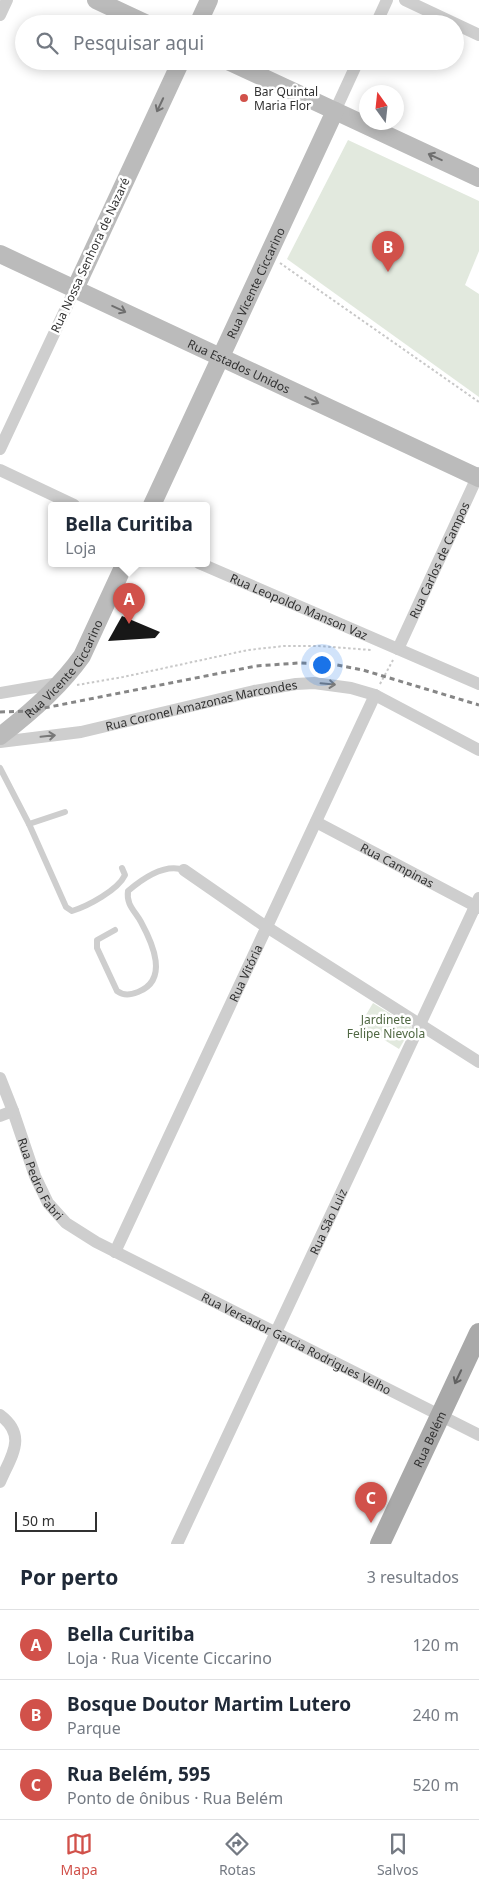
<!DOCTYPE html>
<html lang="pt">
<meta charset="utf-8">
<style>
:root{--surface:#fff;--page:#f2f2f3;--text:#1f2937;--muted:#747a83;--line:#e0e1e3;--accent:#d1514a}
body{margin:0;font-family:"Noto Sans",sans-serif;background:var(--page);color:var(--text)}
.compass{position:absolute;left:359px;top:85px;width:45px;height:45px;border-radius:50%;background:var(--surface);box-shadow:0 2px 12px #0003;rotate:345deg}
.scale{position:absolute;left:15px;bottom:12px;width:82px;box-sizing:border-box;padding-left:5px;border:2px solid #313131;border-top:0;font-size:14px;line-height:18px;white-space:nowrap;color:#313131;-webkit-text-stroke:4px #fff;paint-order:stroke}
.you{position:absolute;left:321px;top:664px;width:18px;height:18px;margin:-12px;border:4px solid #fff;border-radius:50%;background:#1a73e8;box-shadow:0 0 0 8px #1a73e833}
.badge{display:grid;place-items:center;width:32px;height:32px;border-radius:50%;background:var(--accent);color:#fff;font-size:16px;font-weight:700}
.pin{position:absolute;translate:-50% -41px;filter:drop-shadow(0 1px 2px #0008)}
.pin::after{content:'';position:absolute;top:26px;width:18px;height:15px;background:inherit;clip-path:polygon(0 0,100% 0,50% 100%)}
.popup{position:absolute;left:48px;top:502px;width:162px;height:65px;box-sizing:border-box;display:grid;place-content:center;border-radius:5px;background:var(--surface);filter:drop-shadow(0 1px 4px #0005);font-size:16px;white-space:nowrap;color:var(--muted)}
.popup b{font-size:19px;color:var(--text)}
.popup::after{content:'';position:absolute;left:50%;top:100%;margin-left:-10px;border:10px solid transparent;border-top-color:var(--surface)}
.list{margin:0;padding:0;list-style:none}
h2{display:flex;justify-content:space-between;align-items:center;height:65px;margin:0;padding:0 20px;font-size:21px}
h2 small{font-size:16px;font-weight:400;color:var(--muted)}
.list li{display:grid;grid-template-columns:32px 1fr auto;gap:15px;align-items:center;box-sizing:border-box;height:70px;padding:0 20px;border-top:1px solid var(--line)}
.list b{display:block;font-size:19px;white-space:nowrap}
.list p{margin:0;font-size:16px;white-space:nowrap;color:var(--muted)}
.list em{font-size:16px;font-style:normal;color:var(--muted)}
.icon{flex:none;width:28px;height:28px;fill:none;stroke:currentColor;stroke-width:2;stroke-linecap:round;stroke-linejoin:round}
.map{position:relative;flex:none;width:479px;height:1544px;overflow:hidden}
.search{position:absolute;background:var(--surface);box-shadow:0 2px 12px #0003;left:15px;right:15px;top:15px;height:55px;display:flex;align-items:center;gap:12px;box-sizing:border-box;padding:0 18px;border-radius:28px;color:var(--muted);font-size:19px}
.sheet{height:275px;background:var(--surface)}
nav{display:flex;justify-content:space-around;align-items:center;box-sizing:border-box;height:70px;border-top:1px solid var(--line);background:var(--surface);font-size:14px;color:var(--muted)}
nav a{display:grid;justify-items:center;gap:2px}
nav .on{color:var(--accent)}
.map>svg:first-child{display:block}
.park{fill:#e2e9de}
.building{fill:#181818}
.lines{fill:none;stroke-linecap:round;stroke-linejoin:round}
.path{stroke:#c8c8c8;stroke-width:2;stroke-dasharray:2.5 2.5;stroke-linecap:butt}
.lane{stroke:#cecece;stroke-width:6}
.street{stroke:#cecece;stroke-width:12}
.secondary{stroke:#bbb;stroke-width:18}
.primary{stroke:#a9a9a9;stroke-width:20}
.rail{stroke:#868686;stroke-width:3;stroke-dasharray:5 4;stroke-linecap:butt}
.oneway{stroke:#6f6f6f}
.oneway2{stroke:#787878}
.oneway3{stroke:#616161}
.poi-dot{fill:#d1514a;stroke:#fff;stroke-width:2}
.labels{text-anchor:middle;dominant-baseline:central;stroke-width:5;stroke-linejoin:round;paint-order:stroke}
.poi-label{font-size:12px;fill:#313131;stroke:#fff;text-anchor:start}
.street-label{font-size:12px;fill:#313131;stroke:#fff}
.park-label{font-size:12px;fill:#506843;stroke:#fff}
</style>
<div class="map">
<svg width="479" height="1544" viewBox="0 0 479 1544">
<rect width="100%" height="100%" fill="#fff"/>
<g class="park">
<path d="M 348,140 L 479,201 L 479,251 L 465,285 L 479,294 L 479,397 L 287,259 Z"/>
<path d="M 373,1003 L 412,1027 L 399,1049 L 360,1025 Z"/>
</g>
<path class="building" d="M 122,616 L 160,632 L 155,638 L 108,641 Z"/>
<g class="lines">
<g class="path">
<path d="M 280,263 L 479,402"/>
<path d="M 380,684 L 393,660"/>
<path d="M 77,685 L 123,677 L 248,650 L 284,646 L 319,646 L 371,650"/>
</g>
<g class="lane">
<path d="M 0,768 L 29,824 L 65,812"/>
<path d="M 29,824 L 66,907 L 72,911 C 88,906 118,890 125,875 L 122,868"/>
<path d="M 115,930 L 97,940 L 97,948 L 117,991 C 124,996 130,995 138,992 C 169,980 153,944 141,922 C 135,911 126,905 128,891 C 142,879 165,863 184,870"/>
</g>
<g class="street">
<path d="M 405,0 L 479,35"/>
<path d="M 0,15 L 7,0"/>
<path d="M 376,24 L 387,0"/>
<path d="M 335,111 L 358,61"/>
<path d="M 0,449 L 75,289"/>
<path d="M 0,470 L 74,505"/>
<path id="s1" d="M 199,563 L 479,684"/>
<path id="s2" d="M 398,649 L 479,473"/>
<path d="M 0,693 L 59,683"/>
<path id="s3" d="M 0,742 L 81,732 L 254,691 L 296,684 L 314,683 L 351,688 L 375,695 L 479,750"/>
<path id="s4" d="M 316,822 L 479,908"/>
<path d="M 184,870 L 262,924 L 479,1062"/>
<path id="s5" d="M 0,1078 L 13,1111 L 35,1176 L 48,1203 L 66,1223 L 96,1242 L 479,1435"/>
<path d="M 0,1116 L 13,1111"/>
<path id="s6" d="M 115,1252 L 375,695"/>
<path d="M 0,1415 C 28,1436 11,1456 0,1482"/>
<path id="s7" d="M 177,1544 L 479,898"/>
</g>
<g class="secondary">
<path d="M 96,0 L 147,24"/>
<path d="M 198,24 L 209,0"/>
<path d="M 228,61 L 479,178"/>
<path id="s8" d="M 0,254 L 479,478"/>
<path d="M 75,289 L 181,61"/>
<path id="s9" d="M 152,505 L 335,111"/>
<path id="s10" d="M 0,736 C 29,714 60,687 82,656 L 125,563"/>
</g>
<path class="primary" id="s11" d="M 380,1544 L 479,1333"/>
<path class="rail" d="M 0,712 L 29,711 L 256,666 L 299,663 L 332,664 L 363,670 L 479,705"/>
</g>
<defs><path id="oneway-shaft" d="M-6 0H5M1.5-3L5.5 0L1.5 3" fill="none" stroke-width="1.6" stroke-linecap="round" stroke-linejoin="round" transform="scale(1.25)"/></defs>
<g class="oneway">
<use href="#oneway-shaft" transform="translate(160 105) rotate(115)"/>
<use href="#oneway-shaft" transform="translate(435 157) rotate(-155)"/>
<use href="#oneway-shaft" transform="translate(119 309) rotate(25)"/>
<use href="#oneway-shaft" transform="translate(312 400) rotate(25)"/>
</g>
<g class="oneway2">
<use href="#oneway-shaft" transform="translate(328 684) rotate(5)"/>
<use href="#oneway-shaft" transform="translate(48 736) rotate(-6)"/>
</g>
<use class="oneway3" href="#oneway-shaft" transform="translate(458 1377) rotate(115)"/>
<circle class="poi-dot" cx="244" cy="98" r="5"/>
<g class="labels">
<g class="poi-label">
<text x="254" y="91">Bar Quintal<tspan x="254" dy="14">Maria Flor</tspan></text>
</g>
<g class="street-label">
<text transform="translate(90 255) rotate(-65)">Rua Nossa Senhora de Nazaré</text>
<text stroke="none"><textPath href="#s9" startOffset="245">Rua Vicente Ciccarino</textPath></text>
<text stroke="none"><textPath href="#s8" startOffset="264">Rua Estados Unidos</textPath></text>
<text stroke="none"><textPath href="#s2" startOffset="98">Rua Carlos de Campos</textPath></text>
<text stroke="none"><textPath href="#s1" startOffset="109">Rua Leopoldo Manson Vaz</textPath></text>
<text stroke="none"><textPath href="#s10" startOffset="94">Rua Vicente Ciccarino</textPath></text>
<text stroke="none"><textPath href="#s3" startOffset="205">Rua Coronel Amazonas Marcondes</textPath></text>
<text stroke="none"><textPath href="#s4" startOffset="92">Rua Campinas</textPath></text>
<text stroke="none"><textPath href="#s6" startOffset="308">Rua Vitória</textPath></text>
<text stroke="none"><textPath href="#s5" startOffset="109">Rua Pedro Fabri</textPath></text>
<text stroke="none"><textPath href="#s7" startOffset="356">Rua São Luiz</textPath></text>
<text stroke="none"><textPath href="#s5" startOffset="421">Rua Vereador Garcia Rodrigues Velho</textPath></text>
<text stroke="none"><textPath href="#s11" startOffset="116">Rua Belém</textPath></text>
</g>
<g class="park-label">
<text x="386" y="1019">Jardinete<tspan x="386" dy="14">Felipe Nievola</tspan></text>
</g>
</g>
</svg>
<svg class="compass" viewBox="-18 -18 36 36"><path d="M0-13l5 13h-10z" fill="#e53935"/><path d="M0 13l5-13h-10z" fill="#747a83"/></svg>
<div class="scale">50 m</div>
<div class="you"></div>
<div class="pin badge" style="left:129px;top:624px">A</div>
<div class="popup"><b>Bella Curitiba</b>Loja</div>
<div class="pin badge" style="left:388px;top:272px">B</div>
<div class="pin badge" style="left:371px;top:1523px">C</div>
<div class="search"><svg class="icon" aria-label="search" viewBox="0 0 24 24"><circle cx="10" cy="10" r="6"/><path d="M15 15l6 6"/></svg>Pesquisar aqui</div>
</div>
<section class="sheet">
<h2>Por perto<small>3 resultados</small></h2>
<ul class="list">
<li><span class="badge">A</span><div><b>Bella Curitiba</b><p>Loja · Rua Vicente Ciccarino</p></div><em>120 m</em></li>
<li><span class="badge">B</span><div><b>Bosque Doutor Martim Lutero</b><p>Parque</p></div><em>240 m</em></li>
<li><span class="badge">C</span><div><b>Rua Belém, 595</b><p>Ponto de ônibus · Rua Belém</p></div><em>520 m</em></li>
</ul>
</section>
<nav>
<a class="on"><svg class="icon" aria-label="map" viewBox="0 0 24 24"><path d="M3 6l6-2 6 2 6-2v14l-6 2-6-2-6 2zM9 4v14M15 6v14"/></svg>Mapa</a>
<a><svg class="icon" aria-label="directions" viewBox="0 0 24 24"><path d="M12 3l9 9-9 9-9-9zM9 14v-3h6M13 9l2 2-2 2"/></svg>Rotas</a>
<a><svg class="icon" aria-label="saved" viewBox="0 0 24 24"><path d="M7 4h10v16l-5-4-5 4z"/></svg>Salvos</a>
</nav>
